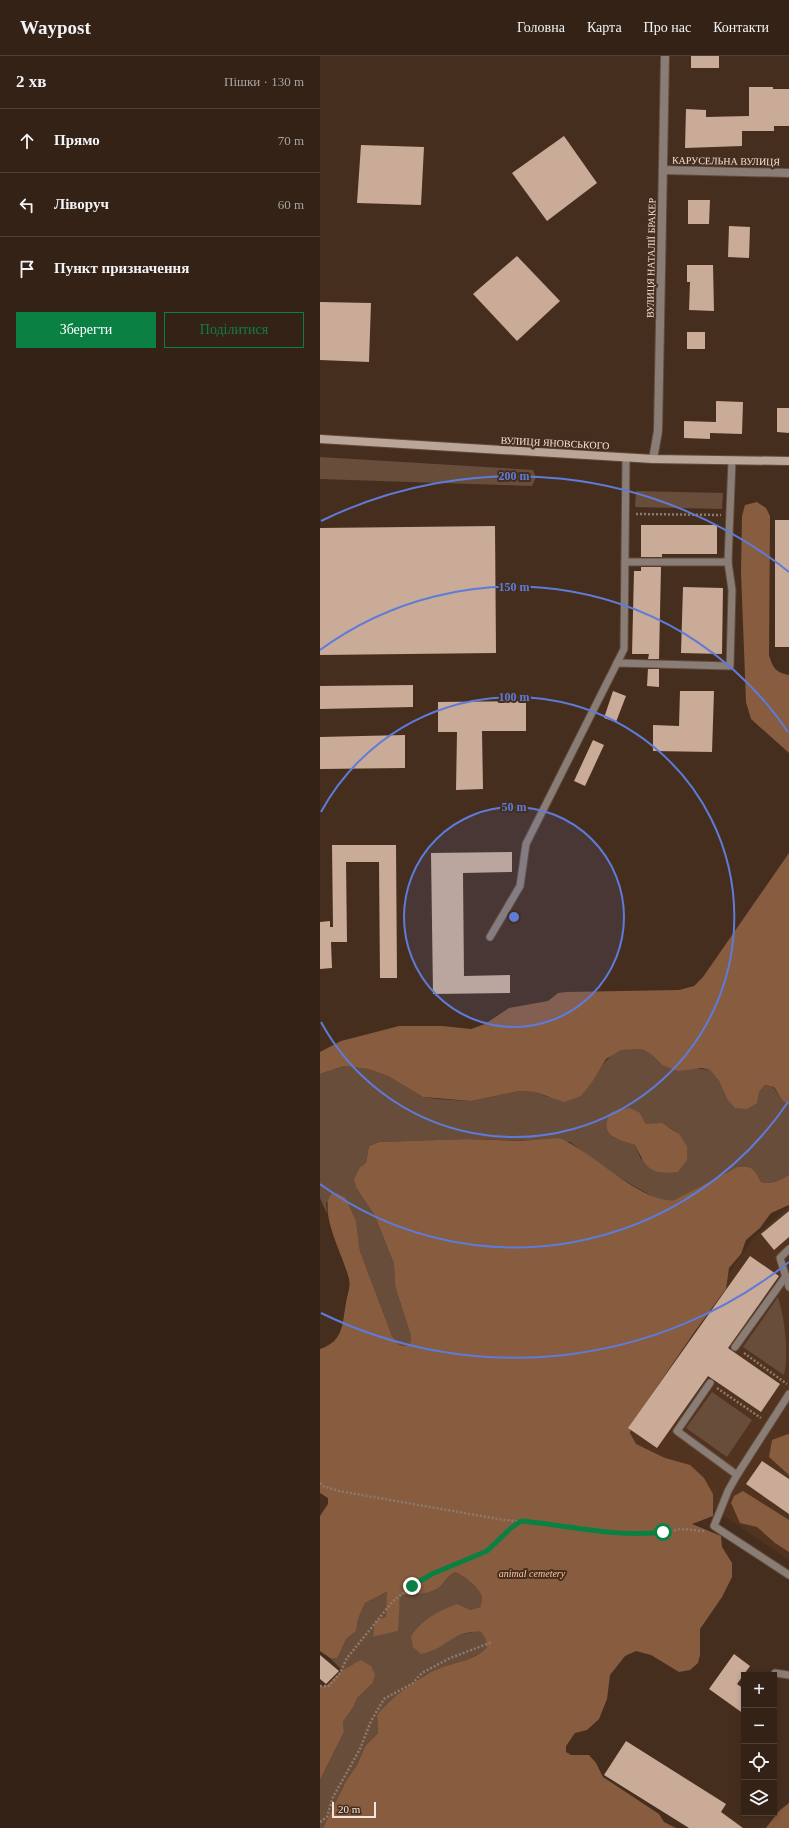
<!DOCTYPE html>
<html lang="uk">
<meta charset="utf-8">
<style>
:root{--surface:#342216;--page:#3f2f23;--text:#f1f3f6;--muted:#a9a4a1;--line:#4e3f35;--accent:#0b8043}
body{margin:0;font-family:Georgia,serif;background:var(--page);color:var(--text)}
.controls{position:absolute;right:12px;bottom:12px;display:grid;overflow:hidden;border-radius:0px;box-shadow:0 2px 6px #0003}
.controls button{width:36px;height:36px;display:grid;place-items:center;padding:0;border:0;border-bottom:1px solid var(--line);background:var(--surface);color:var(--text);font:20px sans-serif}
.scale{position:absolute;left:12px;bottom:10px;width:44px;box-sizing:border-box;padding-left:4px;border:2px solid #f4e4da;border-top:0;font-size:11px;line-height:14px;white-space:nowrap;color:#f4e4da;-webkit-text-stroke:3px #462e1e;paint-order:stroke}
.stop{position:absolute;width:12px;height:12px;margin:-9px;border:3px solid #0b8043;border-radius:50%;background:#fff}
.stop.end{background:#0b8043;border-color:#fff;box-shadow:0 1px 4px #0008}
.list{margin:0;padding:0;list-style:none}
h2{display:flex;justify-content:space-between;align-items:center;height:52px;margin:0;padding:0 16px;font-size:17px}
h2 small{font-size:13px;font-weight:400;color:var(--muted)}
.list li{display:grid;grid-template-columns:26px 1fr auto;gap:12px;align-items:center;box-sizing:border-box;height:64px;padding:0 16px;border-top:1px solid var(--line)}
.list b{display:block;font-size:15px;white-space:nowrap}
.list em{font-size:13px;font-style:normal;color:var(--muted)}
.actions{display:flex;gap:8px;padding:12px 16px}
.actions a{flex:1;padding:9px 0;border:1px solid var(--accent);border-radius:0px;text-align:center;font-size:14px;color:var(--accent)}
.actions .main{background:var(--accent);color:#fff}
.icon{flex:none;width:22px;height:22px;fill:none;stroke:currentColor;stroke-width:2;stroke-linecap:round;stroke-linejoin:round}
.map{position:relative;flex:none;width:469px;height:1772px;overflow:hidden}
header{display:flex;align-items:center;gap:24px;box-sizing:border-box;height:56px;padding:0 20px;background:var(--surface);border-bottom:1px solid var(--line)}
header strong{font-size:19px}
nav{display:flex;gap:22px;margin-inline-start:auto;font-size:14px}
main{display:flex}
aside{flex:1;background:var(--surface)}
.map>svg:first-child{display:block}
.built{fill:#51331f}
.green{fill:#694d3b;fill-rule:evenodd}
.forest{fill:#885c3f}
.building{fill:#c9ab98}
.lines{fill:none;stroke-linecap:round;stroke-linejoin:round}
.lane-casing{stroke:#624b3c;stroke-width:9}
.street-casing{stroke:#624b3c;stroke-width:10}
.secondary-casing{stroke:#624b3c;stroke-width:10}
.path{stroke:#8e7a6c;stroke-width:2.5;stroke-dasharray:2 2;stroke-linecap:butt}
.lane{stroke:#8a7d75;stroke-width:7}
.street{stroke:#8a7d75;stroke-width:8}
.secondary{stroke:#baa699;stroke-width:8}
.route{stroke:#0b8043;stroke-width:5}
.ring{fill:none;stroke:#5e7bd9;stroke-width:2}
.labels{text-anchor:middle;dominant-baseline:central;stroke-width:4;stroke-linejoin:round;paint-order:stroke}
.street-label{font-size:10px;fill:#f4e4da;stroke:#462e1e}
.park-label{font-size:10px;font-style:italic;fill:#ffc5a1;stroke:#462e1e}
.centre{fill:#5e7bd9;stroke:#462e1e;stroke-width:2}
.ring-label{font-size:12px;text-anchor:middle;font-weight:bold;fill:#5e7bd9;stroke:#462e1e;stroke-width:4;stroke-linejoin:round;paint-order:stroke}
</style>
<header>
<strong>Waypost</strong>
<nav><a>Головна</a><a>Карта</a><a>Про нас</a><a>Контакти</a></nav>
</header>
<main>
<aside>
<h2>2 хв<small>Пішки · 130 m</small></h2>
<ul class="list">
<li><svg class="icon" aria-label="ahead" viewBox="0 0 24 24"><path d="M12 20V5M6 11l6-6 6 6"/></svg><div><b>Прямо</b></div><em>70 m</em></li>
<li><svg class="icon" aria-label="left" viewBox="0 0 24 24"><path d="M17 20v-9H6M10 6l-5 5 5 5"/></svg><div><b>Ліворуч</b></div><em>60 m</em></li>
<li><svg class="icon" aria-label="arrive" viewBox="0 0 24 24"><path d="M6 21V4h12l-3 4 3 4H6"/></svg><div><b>Пункт призначення</b></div></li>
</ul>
<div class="actions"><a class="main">Зберегти</a><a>Поділитися</a></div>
</aside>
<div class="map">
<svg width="469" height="1772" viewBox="0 0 469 1772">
<rect width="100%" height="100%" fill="#462e1e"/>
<path class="built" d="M 469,1151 L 469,1504 L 291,1383 L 435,1180 Z"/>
<g class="green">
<path d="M 0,401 L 213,414 L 216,421 L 212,430 L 0,423 Z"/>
<path d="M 316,435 L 403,437 L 402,453 L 315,451 Z"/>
<path d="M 322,993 L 332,999 L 342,1009 L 390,1014 L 399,1025 L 407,1043 L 439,1036 L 445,1029 L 453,1031 L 462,1044 L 469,1049 L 469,1119 C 460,1124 452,1129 441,1126 C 434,1113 433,1109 417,1111 L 354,1144 L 346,1145 L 335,1142 L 295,1119 L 250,1086 L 147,1083 L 59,1086 L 49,1090 L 46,1107 L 40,1111 L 37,1133 L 55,1160 L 74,1208 L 75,1230 L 91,1280 L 90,1289 L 86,1290 L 79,1289 L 72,1280 L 40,1195 L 36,1165 L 6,1146 L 7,1158 L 0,1142 L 0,1018 L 24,1010 L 48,1013 L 68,1020 L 103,1041 L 117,1043 L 151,1045 L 199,1035 L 215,1036 L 228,1041 L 261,1040 C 270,1028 287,996 302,994 C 309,993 315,993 322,993 ZM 320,1057 L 326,1068 C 348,1067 355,1072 367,1090 L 321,1103 L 315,1089 L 293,1081 Z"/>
<path d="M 458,1241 C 465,1263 469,1299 464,1319 L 423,1291 Z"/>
<path d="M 392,1336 L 432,1364 L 407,1401 L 366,1372 Z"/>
<path d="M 135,1516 C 143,1519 160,1532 162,1541 C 162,1544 161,1548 160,1551 L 150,1554 L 109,1597 C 127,1586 139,1575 161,1576 L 165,1582 L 167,1591 C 154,1606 116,1612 97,1624 C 83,1634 70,1648 57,1659 L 58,1677 L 45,1690 L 37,1709 L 26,1725 L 3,1772 L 0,1772 L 0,1724 L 24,1676 L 23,1666 L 34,1650 L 37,1642 L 52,1628 L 33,1608 L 22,1614 L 10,1602 L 17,1602 L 20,1597 L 26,1583 L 36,1575 L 38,1563 L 45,1547 L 68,1536 L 66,1561 L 53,1581 L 77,1575 L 80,1539 C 91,1539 106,1539 117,1533 C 124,1529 126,1520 135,1516 Z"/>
</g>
<g class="forest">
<path d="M 437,446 L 446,452 L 450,460 L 449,599 C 453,612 455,616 469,619 L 469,697 L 431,663 L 426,646 L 421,516 L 422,460 L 425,449 Z"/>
<path d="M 469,797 L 469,1049 L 462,1044 L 454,1031 L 445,1029 L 439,1036 L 437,1047 L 427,1053 L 415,1052 L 407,1043 L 399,1025 L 390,1014 L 382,1012 L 358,1015 L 342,1009 L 332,999 L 322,993 L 301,994 L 286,1003 L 272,1026 L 261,1040 L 244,1046 L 215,1036 L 199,1035 L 151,1045 L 103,1041 L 68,1020 L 48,1013 L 24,1010 L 0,1018 L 0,996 L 21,985 L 79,970 L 122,970 L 151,973 L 165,968 L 189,952 L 228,945 L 238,937 L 246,936 L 359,934 L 374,930 L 383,921 Z"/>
<path d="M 310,1052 L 320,1057 L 326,1068 L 342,1067 L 359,1078 L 367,1090 L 367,1104 L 358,1116 C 330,1119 327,1113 315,1089 C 297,1083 279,1080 290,1057 L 300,1053 Z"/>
<path d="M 239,1082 C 271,1094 321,1148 354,1144 L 417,1111 C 433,1109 434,1113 441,1126 C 452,1129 460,1124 469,1119 L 469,1149 L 451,1157 L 440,1172 L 426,1184 L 421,1198 L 409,1212 L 406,1233 L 375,1275 L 312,1367 L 310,1377 L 316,1388 L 345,1402 L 370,1409 L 384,1422 L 393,1438 L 393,1460 L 372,1468 L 401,1480 L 402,1491 L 412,1507 L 412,1521 L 402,1541 L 380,1573 L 380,1599 L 378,1607 L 370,1614 L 359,1616 L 331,1599 L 316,1595 L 305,1600 L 290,1619 L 287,1643 L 279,1663 L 267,1674 L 255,1677 L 246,1690 L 246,1696 L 251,1699 L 269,1699 L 276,1707 L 283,1721 L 339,1758 L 344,1766 L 356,1772 L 3,1772 L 26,1725 L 37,1709 L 45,1690 L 58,1677 L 57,1659 C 71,1642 97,1622 118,1613 C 134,1607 156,1604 167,1591 L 165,1582 L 161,1576 C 132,1574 125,1595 101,1598 L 93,1591 L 91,1580 C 103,1563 118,1555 137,1548 L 150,1554 L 160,1551 C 161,1548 162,1544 162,1541 C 160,1532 143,1519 135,1516 C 126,1520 124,1529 117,1533 C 106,1539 91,1539 80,1539 L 78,1575 L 53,1581 L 55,1565 L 66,1561 L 67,1536 L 45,1547 L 38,1563 L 36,1575 L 26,1583 L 20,1597 L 17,1602 L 10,1602 L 0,1595 L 0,1460 L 8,1448 L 8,1442 L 0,1437 L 0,1293 C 24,1285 22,1268 26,1247 C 27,1240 31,1230 29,1223 C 24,1201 0,1160 10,1139 L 16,1137 L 25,1141 L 36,1165 L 40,1195 L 72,1280 L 79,1289 L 86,1290 L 90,1288 L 91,1280 L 75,1230 L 74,1208 L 55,1160 L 37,1133 L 34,1124 L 40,1111 L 46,1107 L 49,1090 L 59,1086 L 147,1083 L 202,1085 Z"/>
<path d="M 468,1378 L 469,1379 L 469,1419 L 449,1401 L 452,1384 Z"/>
<path d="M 423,1435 L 469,1464 L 469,1496 L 455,1487 L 437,1471 L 420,1467 L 411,1447 L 414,1440 Z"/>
<path d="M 41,1604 L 51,1610 L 55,1619 L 52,1628 L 37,1642 L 34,1650 L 23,1666 L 24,1676 L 0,1724 L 0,1631 L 7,1629 L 22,1614 Z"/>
<path d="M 469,1747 L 469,1772 L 446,1772 L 459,1755 Z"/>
</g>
<g class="building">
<rect x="371" y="0" width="28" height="12"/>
<path d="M 429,31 L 453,31 L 453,33 L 469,33 L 469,70 L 454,70 L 454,75 L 422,75 L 422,90 L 365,92 L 366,53 L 386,54 L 386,61 L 429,60 Z"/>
<path d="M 244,80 L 277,127 L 227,165 L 192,117 Z"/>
<path d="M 41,89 L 104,91 L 101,149 L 37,147 Z"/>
<path d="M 368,144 L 390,144 L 389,168 L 368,168 Z"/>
<path d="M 409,170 L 430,171 L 429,202 L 408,201 Z"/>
<path d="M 197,200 L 240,245 L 197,285 L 153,238 Z"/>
<path d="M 367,209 L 393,209 L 394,255 L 369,254 L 370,226 L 367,226 Z"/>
<path d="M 0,246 L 51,247 L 49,306 L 0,304 Z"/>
<rect x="367" y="276" width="18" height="17"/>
<path d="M 396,345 L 423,346 L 422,378 L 390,377 L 390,383 L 364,382 L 364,365 L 396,366 Z"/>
<path d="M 457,352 L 469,352 L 469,377 L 457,376 Z"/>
<rect x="455" y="464" width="14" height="127"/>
<path d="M 321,469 L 397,469 L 397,498 L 342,498 L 342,501 L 321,501 Z"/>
<path d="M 175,470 L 176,597 L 0,599 L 0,472 Z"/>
<path d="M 321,511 L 341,511 L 339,603 L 328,603 L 329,598 L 312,598 L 314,515 L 321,515 Z"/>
<path d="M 363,531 L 403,532 L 402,598 L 361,597 Z"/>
<path d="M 328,613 L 339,613 L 339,631 L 327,630 Z"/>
<path d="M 93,629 L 93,651 L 0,653 L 0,630 Z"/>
<path d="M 293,635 L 306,640 L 296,666 L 284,662 Z"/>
<path d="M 360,635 L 394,635 L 392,696 L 333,695 L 333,669 L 359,670 Z"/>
<path d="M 206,645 L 206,675 L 162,675 L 163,733 L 136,734 L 137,676 L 118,676 L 118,646 Z"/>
<path d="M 85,679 L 85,712 L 0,713 L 0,681 Z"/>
<path d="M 273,684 L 284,689 L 265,730 L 254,725 Z"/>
<path d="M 12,789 L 76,789 L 77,922 L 60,922 L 59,806 L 26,806 L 27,886 L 11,886 L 12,912 L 0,913 L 0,866 L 10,865 L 10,871 L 13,871 Z"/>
<path d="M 192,796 L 192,816 L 143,817 L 144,920 L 190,919 L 190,937 L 113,938 L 111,797 Z"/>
<path d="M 469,1155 L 469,1181 L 454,1194 L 441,1178 Z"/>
<path d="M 430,1200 L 459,1220 L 408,1292 L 460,1328 L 441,1356 L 388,1320 L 337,1392 L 308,1372 Z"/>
<path d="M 442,1405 L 469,1423 L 469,1458 L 426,1428 Z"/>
<path d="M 414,1598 L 430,1610 L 417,1628 L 424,1633 L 424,1658 L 389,1633 Z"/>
<path d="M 0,1599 L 19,1615 L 6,1628 L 0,1623 Z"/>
<path d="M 306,1685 L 406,1748 L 401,1756 L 423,1772 L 369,1772 L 284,1719 Z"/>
</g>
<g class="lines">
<g class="lane-casing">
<g id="lane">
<path d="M 305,506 L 408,506"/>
<path d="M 297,607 L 410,610 L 412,534 L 408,506 L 412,404"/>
<path d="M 170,881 L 200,830 L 206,788 L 304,593 L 306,402"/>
<path d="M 469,1193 L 460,1202 L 469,1231"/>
<path d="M 415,1291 L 466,1220"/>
<path d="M 390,1327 L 357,1375 L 417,1419"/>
<path d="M 469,1338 L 417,1419 L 408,1435 L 394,1470 L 469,1519"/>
<path d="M 455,1617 L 469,1619"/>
</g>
</g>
<g class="street-casing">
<g id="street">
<path d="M 343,114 L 469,117"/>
<path d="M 333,403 L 338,375 L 345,0"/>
</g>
</g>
<g class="secondary-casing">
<path id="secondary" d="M 0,383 L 333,403 L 469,405"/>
</g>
<g class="path">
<path d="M 316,458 L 401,459"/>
<path d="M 424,1297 L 467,1328"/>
<path d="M 397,1332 L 441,1362"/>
<path d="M 0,1427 L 3,1430 L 19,1435 L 184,1464 L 229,1468 L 273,1475 L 325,1479 L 362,1473 L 384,1475"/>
<path d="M 0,1630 L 9,1630 L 20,1617 L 27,1602 L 73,1545 L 92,1530 L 112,1519 L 167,1495 L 191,1472 L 200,1465"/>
<path d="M 0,1766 L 7,1761 L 13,1741 L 40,1693 L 51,1665 L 64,1643 L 93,1627 L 102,1617 L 128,1603 L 172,1586"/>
</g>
<use href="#lane" class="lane"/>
<use href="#street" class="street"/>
<use href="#secondary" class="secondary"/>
</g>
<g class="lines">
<path class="route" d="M 92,1530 L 112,1518 L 167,1495 L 191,1472 L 201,1465 C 248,1469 296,1482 343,1476"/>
</g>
<circle cx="194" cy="861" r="110" fill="#5e7bd9" fill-opacity=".12"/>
<g class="ring">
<circle cx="194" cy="861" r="110"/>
<path d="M1 756A220 220 0 1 1 1 966"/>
<path d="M468 1046A330 330 0 0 1 0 1128M0 594A330 330 0 0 1 468 676"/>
<path d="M469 1206A441 441 0 0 1 1 1257M1 465A441 441 0 0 1 469 516"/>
</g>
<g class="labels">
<g class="street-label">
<text transform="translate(406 105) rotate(1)">КАРУСЕЛЬНА ВУЛИЦЯ</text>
<text transform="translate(331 202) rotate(-89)">ВУЛИЦЯ НАТАЛІЇ БРАКЕР</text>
<text transform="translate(235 387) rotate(3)">ВУЛИЦЯ ЯНОВСЬКОГО</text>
</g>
<g class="park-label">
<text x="212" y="1517">animal cemetery</text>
</g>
</g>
<circle cx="194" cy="861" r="6" class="centre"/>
<g class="ring-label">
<text x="194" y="424">200 m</text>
<text x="194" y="535">150 m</text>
<text x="194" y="645">100 m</text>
<text x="194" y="755">50 m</text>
</g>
</svg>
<div class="controls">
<button>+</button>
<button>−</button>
<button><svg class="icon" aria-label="locate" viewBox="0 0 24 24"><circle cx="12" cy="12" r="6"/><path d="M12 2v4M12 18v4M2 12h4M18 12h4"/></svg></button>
<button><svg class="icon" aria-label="layers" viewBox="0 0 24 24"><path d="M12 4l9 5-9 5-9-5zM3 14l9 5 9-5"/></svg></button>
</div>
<div class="scale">20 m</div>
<div class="stop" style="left:343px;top:1476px"></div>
<div class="stop end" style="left:92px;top:1530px"></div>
</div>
</main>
